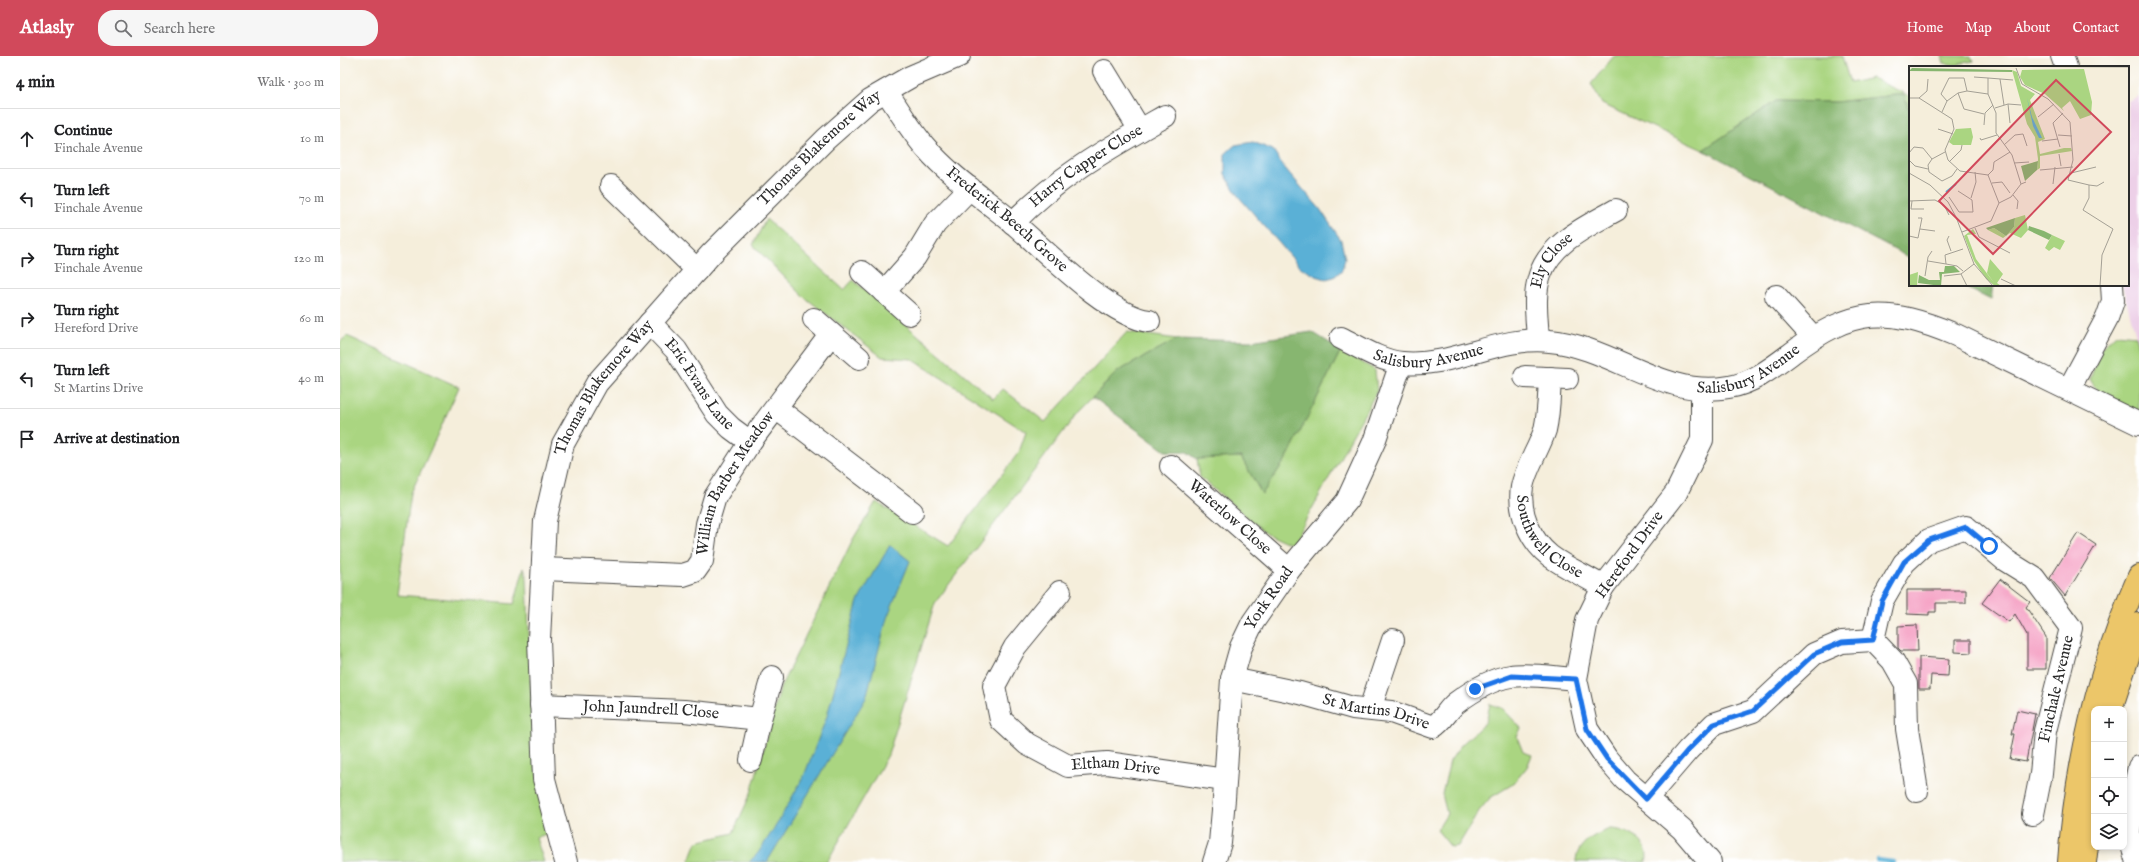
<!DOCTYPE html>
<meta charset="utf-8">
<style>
:root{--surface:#fff;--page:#f6f6f6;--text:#202124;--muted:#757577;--line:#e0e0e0;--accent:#d1495b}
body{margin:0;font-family:"IM FELL English",serif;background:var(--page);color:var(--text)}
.controls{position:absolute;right:12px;bottom:12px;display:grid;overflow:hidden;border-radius:8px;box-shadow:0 2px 6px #0003}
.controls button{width:36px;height:36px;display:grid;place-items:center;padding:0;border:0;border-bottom:1px solid var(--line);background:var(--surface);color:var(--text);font:20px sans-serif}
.stop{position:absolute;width:12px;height:12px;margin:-9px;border:3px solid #1a73e8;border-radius:50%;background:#fff}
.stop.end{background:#1a73e8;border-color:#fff;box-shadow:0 1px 4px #0008}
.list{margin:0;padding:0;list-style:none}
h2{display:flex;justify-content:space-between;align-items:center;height:52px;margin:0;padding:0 16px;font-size:17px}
h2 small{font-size:13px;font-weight:400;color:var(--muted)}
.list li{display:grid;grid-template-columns:26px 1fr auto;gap:12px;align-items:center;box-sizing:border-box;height:60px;padding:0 16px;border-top:1px solid var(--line)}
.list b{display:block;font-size:15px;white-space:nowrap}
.list p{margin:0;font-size:13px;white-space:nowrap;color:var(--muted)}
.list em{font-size:13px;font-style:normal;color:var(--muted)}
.icon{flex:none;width:22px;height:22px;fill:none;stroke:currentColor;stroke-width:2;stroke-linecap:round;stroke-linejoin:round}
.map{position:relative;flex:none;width:1799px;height:806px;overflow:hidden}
header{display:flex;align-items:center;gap:24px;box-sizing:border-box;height:56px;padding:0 20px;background:var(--accent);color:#fff}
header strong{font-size:19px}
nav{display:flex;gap:22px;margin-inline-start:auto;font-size:14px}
.search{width:280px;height:36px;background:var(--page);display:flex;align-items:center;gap:10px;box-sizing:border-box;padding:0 14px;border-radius:16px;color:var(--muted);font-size:15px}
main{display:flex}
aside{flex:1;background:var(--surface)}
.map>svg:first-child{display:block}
.built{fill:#edd0e8}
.green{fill:#aad581;stroke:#6a8056}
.forest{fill:#87b66f;stroke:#59704d}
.water{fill:#5ab0d6;stroke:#426e80}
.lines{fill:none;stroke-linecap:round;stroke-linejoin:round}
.stream{stroke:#5ab0d6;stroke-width:4.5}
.building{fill:#f5a1c4}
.minor-casing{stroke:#494845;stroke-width:24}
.major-casing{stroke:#494845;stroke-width:24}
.minor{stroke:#fff;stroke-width:22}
.major{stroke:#ecc669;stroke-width:22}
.route{stroke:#1a73e8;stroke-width:5}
.labels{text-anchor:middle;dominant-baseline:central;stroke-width:3;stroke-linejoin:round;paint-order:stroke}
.street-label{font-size:16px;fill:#2b2b2b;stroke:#fff}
.inset-river{fill:none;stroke:#5ab0d6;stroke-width:2}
.inset-road{fill:none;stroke:#a4a095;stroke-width:1}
.view{fill:#d1495b;fill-opacity:0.15;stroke:#d1495b;stroke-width:2}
.inset-edge{fill:none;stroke:#2b2b2b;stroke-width:2}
</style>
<header>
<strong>Atlasly</strong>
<div class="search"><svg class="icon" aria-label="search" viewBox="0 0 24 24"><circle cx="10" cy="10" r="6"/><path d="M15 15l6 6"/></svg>Search here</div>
<nav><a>Home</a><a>Map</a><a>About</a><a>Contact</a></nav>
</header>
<main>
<aside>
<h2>4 min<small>Walk · 300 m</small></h2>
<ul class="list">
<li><svg class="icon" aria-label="ahead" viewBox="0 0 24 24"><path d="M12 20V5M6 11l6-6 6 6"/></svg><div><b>Continue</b><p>Finchale Avenue</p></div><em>10 m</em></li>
<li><svg class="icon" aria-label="left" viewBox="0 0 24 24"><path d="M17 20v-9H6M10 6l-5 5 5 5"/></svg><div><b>Turn left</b><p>Finchale Avenue</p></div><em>70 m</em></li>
<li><svg class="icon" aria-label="right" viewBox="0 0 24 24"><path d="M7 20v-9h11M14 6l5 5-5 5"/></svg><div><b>Turn right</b><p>Finchale Avenue</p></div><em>120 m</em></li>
<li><svg class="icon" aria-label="right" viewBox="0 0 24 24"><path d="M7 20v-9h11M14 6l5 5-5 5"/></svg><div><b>Turn right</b><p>Hereford Drive</p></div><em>60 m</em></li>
<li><svg class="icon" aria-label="left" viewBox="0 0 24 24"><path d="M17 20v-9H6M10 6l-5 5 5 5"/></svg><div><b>Turn left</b><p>St Martins Drive</p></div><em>40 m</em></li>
<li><svg class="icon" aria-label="arrive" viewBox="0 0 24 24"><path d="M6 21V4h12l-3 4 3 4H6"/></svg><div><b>Arrive at destination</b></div></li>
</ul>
</aside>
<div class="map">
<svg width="1799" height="806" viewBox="0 0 1799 806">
<rect width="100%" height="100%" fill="#fff"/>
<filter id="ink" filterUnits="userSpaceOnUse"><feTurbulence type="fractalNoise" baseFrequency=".025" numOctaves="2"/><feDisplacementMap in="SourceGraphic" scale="8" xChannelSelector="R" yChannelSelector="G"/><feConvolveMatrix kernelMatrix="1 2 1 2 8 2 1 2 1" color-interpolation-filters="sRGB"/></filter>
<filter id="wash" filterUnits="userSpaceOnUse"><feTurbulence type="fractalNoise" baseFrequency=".012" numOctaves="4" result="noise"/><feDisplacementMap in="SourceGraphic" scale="16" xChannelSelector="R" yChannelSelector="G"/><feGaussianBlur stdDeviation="0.9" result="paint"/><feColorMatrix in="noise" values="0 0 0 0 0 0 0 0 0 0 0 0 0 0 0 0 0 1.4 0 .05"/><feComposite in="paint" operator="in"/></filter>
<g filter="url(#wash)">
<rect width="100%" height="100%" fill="#f5eedb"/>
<path class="built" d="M 1799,40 L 1799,291 L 1782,229 L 1788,229 L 1788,45 Z"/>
<g class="green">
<path d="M 1274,0 L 1502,0 L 1510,27 L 1532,22 L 1570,40 L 1570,57 L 1564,38 L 1496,46 L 1436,45 L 1363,94 L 1262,48 L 1251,28 Z"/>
<path d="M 1602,0 L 1631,0 L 1633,5 L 1616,9 L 1604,7 Z"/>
<path d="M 426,163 L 504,234 L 513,224 L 653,343 L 663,333 L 705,366 L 787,276 L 837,283 L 777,316 L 738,356 L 595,547 L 548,699 L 487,806 L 349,806 L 357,786 L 393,777 L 411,737 L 441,630 L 513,483 L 536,446 L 608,490 L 679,396 L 686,376 L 572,303 L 542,301 L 463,240 L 413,189 Z"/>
<path d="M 1776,278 L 1796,280 L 1799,291 L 1799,355 L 1760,340 L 1750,323 L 1762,291 Z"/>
<path d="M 7,280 L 119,331 L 71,437 L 57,539 L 174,548 L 184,511 L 187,522 L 193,692 L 208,777 L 196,782 L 204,806 L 0,806 L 0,286 Z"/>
<path d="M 1001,294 L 1035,314 L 1037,335 L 952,489 L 926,477 L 860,421 L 857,403 L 901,401 L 922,438 L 948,400 Z"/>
<path d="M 1150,648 L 1162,652 L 1181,672 L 1177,681 L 1183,696 L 1192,699 L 1187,711 L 1173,728 L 1150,742 L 1139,755 L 1118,790 L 1111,791 L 1097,774 L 1107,758 L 1102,738 L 1110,705 L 1121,689 L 1146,666 Z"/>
<path d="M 1270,773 C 1287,773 1312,786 1306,806 L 1236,806 C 1236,787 1256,778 1270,773 Z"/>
</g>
<g class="forest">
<path d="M 1564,38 L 1570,57 L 1570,202 L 1363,94 L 1436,45 L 1496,46 Z"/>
<path d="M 1621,229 L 1653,229 L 1651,244 Z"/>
<path d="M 972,276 L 1001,294 L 948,400 L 922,438 L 901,401 L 857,403 L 847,396 L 825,395 L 753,341 L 777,316 L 837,283 L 910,285 Z"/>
</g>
<g class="water">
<path d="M 913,86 L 933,94 L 944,111 L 980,153 L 1001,184 L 1005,203 L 1002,214 L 994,221 L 986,223 L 976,220 L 960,211 L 898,140 L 885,118 L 885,98 L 895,89 Z"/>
<path d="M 550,489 L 570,505 L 547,562 L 526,642 L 427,806 L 409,806 L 418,797 L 437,768 L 464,720 L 487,660 L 518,545 Z"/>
</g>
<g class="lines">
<path class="stream" d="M 1537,804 L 1553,806"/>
</g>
<g id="blocks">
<g class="building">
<path d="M 1738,477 L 1756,489 L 1725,540 L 1710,522 Z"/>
<path d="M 1660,523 L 1690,546 L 1686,551 L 1706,581 L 1706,613 L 1687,613 L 1687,579 L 1675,558 L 1669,566 L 1642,547 Z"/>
<path d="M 1567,534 L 1626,534 L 1626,547 L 1596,547 L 1596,556 L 1589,556 L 1589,559 L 1567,558 Z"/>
<path d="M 1577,569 L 1578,595 L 1561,595 L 1558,592 L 1558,570 Z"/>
<path d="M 1615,584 L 1631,584 L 1631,597 L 1615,596 Z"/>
<path d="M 1579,601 L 1609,603 L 1608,620 L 1591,619 L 1590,633 L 1579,633 Z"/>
<path d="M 1677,654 L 1695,658 L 1686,706 L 1670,703 L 1675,678 L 1672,678 Z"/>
</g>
</g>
</g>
<g filter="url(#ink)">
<use href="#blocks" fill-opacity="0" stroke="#494845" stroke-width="1"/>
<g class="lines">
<g class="minor-casing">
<g id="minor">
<path d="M 1722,0 L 1726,11"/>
<path d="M 764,15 L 800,74"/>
<path id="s1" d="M 546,35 C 559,54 571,75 586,92 C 610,120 643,142 671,165 C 704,193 768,260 809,265"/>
<path d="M 271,130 L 357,214"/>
<path id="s2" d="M 673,167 C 718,120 769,92 825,60"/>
<path d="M 522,216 L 569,258"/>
<path d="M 544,236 L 575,201 L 595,168 L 630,132"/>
<path d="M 1436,240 L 1473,281"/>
<path d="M 474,263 L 519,302"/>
<path id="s3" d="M 310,267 L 336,294 L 377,358 L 391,372 L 410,386"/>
<path id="s4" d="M 1001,282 C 1019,291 1041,305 1062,307 C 1113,312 1159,279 1210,285 C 1273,291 1323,343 1389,331 C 1413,327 1432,312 1452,297 C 1513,251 1546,250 1616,279 L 1799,368"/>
<path id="s5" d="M 1198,283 C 1197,263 1193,239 1200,219 C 1211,186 1248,170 1276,154"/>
<path d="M 1185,321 L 1227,323"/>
<path id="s6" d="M 1210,322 C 1209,339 1209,357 1205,374 C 1199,393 1186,411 1182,431 C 1178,456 1190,484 1210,500 C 1226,512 1246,520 1263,531"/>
<path d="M 1729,333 L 1767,262 L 1773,245 L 1772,229"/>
<path d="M 1362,334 L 1362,384 L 1336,437 L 1263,531 L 1247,564 L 1236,623 L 1247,673 L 1267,703 L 1285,724 L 1342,773 L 1370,806"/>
<path d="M 436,352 L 572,456"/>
<path id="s7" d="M 831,410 L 949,514"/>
<path id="s8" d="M 203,513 L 343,519 L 355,515 L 362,505 L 367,468 L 375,441 L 410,386 L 491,278"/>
<path id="s9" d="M 720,536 L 675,591 L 654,630 L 661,664 L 687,688 L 728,710 L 767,707 L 885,724"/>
<path id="s10" d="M 892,623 L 960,637 L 1013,652 L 1051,656 L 1093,671 C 1103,665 1107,654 1116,647 C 1132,635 1151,623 1171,620 C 1186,617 1220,622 1236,623"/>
<path id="s11" d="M 201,649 L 344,655 L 420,663"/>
<path d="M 1030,653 L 1053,584"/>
<path d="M 411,704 L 420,663 L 432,621"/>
<path d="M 1577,735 L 1567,673 L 1566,628 L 1553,605 L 1533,584 L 1542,545 L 1564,507 L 1589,484 L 1626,471 L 1665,504 L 1694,522 L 1731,572 L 1705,675 L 1701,718 L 1693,758"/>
<path d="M 1306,743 L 1348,694 L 1374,668 L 1413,655 L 1474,598 L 1502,586 L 1533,584"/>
<path id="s12" d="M 226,806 L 204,723 L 199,583 L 205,465 L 223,388 L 257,327 L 371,198 L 486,83 L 530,44 L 570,21 L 619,0"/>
<path id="s13" d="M 874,806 L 880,787 L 884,743 L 892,623 L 901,591 L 913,566 L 949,514 L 1007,445 L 1034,386 L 1061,307"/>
<path d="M 1797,806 L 1789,779 L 1793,739 L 1799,711"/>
</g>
</g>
<g class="major-casing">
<g id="major">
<path d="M 1771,653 L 1799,568"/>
<path d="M 1729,806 C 1736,707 1759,611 1799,520"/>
<path d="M 1745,806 L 1754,730"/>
</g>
</g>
<use href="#minor" class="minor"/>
<use href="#major" class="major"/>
</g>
</g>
<g class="lines" filter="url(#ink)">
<path class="route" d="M 1135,633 L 1172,620 L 1236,623 L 1247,673 L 1267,703 L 1306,743 L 1348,694 L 1374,668 L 1413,655 L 1474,598 L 1502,586 L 1533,584 L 1542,545 L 1564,506 L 1589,484 L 1626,471 L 1649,490"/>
</g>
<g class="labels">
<g class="street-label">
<text stroke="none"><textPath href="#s12" startOffset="817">Thomas Blakemore Way</textPath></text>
<text stroke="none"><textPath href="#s2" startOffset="93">Harry Capper Close</textPath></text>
<text stroke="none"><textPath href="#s1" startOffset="178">Frederick Beech Grove</textPath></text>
<text stroke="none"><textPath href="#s5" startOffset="83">Ely Close</textPath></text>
<text stroke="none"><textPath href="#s4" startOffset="93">Salisbury Avenue</textPath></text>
<text stroke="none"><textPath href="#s4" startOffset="428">Salisbury Avenue</textPath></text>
<text stroke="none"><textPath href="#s3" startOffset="79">Eric Evans Lane</textPath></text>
<text stroke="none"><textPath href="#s12" startOffset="493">Thomas Blakemore Way</textPath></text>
<text stroke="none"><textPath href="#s8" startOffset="251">William Barber Meadow</textPath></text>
<text stroke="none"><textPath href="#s7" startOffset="78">Waterlow Close</textPath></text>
<text stroke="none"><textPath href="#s6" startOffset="175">Southwell Close</textPath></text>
<text transform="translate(1290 499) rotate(-54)">Hereford Drive</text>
<text stroke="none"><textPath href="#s13" startOffset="274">York Road</textPath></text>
<text transform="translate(1717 633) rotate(-77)">Finchale Avenue</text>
<text stroke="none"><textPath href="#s11" startOffset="110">John Jaundrell Close</textPath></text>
<text stroke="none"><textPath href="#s10" startOffset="148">St Martins Drive</textPath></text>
<text stroke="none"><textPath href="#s9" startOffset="280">Eltham Drive</textPath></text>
</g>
</g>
<g transform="translate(1569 10)">
<rect width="220" height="220" fill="#f5eedb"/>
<path d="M 175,3 L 183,36 L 182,49 L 171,53 L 161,35 L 153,42 L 155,45 L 136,28 L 116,19 L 111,11 L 113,4 ZM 103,4 L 108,6 L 112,20 L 126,28 L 121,34 L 136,73 L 129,76 L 131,88 L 155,82 L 162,82 L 163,85 L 131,90 L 131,102 L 128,104 L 129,93 L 126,71 L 118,58 ZM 62,62 L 64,71 L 62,79 L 44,79 L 40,76 L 47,63 ZM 116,149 L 119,164 L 112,172 L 101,167 L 94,172 L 79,164 L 85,162 L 97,170 L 105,161 L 106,152 ZM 64,163 L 67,168 L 58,169 L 67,193 L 86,218 L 78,207 L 81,193 L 94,208 L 88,217 L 92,220 L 86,220 L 77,213 L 65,195 L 55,170 ZM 143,169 L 156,175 L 151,184 L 145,181 L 140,185 L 136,182 ZM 9,206 L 8,220 L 0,220 L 0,209 Z" fill="#aad581"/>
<path d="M 3,2 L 103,4 L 103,6 L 0,5 ZM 129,95 L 128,104 L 116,115 L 112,100 ZM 106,152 L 105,161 L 97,170 L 85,162 L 79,164 L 77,162 ZM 120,160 L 135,165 L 143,169 L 140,174 L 119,164 ZM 36,200 L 45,200 L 51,206 L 33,208 L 32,220 L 9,217 L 10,209 L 20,214 L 31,214 L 30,206 L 35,206 Z" fill="#87b66f"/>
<path d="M 118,32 L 123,51 L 133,72 L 130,72 L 124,60 Z" fill="#5ab0d6"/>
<path class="inset-river" d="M 37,126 L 47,118"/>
<path class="inset-road" d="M 9,0 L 220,1M 107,2 L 113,18 L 139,33 L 161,56 L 164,94 L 159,114 L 180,119 L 180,132 L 174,144 L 204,163 L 193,189 L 191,220M 65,11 L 79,12 L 79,28M 79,12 L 104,14M 91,13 L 95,39M 49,27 L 55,43 L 75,48M 0,32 L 10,32 L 43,53 L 45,63 L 36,84 L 39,94 L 51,105 L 79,109 L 90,137M 10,32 L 18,25 L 19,13M 38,35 L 32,28 L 40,12 L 55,12 L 58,25M 99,38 L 101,57M 86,42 L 99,38 L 112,39M 33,46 L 38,35 L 49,27 L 58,25 L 79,28 L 87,47 L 87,67 L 103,89 L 112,118M 129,51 L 145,38M 75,59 L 76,47 L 84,39M 29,63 L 44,68M 149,69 L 163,70M 71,72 L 72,74 L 88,69M 133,75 L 149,73M 95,79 L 106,69 L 114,68 L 118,80M 151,81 L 144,57 L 154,47M 36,86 L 23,93 L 19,99 L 20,106 L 33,115 L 43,110 L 48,103M 0,87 L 5,81 L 14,82 L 23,93M 150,88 L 152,100M 0,94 L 6,100 L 19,103M 40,96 L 52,84 L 53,79M 105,97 L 120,96M 131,104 L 164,101M 0,107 L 21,119 L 39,136 L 47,151 L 65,198 L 84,220M 162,107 L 187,101M 79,109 L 84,104 L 85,96 L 101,86M 83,117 L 93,116 L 101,127M 144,118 L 146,101M 180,119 L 188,120 L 195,116M 104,129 L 109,135 L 108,143M 40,131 L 50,146 L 64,146 L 63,134 L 49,125M 62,132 L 67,116 L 66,106M 0,135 L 26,134 L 35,139 L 40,149M 3,135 L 2,143 L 15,143M 66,162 L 70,171 L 101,187M 11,163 L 26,165M 53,166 L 82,155 L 90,137 L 102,131 L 112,118 L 117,116M 0,170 L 9,172 L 13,152 L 9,152M 40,170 L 38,174 L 42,185M 19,195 L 37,198M 54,205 L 48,200 L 37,198 L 36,189 L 54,183M 16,210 L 19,191 L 23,185M 35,210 L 52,208M 92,213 L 107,220M 58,220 L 52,208 L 65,198"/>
<path class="view" d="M 147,14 L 202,66 L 84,188 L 30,135 Z"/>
<rect width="220" height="220" class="inset-edge"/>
</g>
</svg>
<div class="controls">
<button>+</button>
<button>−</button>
<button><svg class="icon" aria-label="locate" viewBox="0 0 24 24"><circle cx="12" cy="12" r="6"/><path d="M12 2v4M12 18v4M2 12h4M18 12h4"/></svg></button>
<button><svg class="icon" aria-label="layers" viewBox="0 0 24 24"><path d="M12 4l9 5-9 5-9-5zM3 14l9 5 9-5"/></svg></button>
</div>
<div class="stop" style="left:1649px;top:490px"></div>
<div class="stop end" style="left:1135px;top:633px"></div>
</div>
</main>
